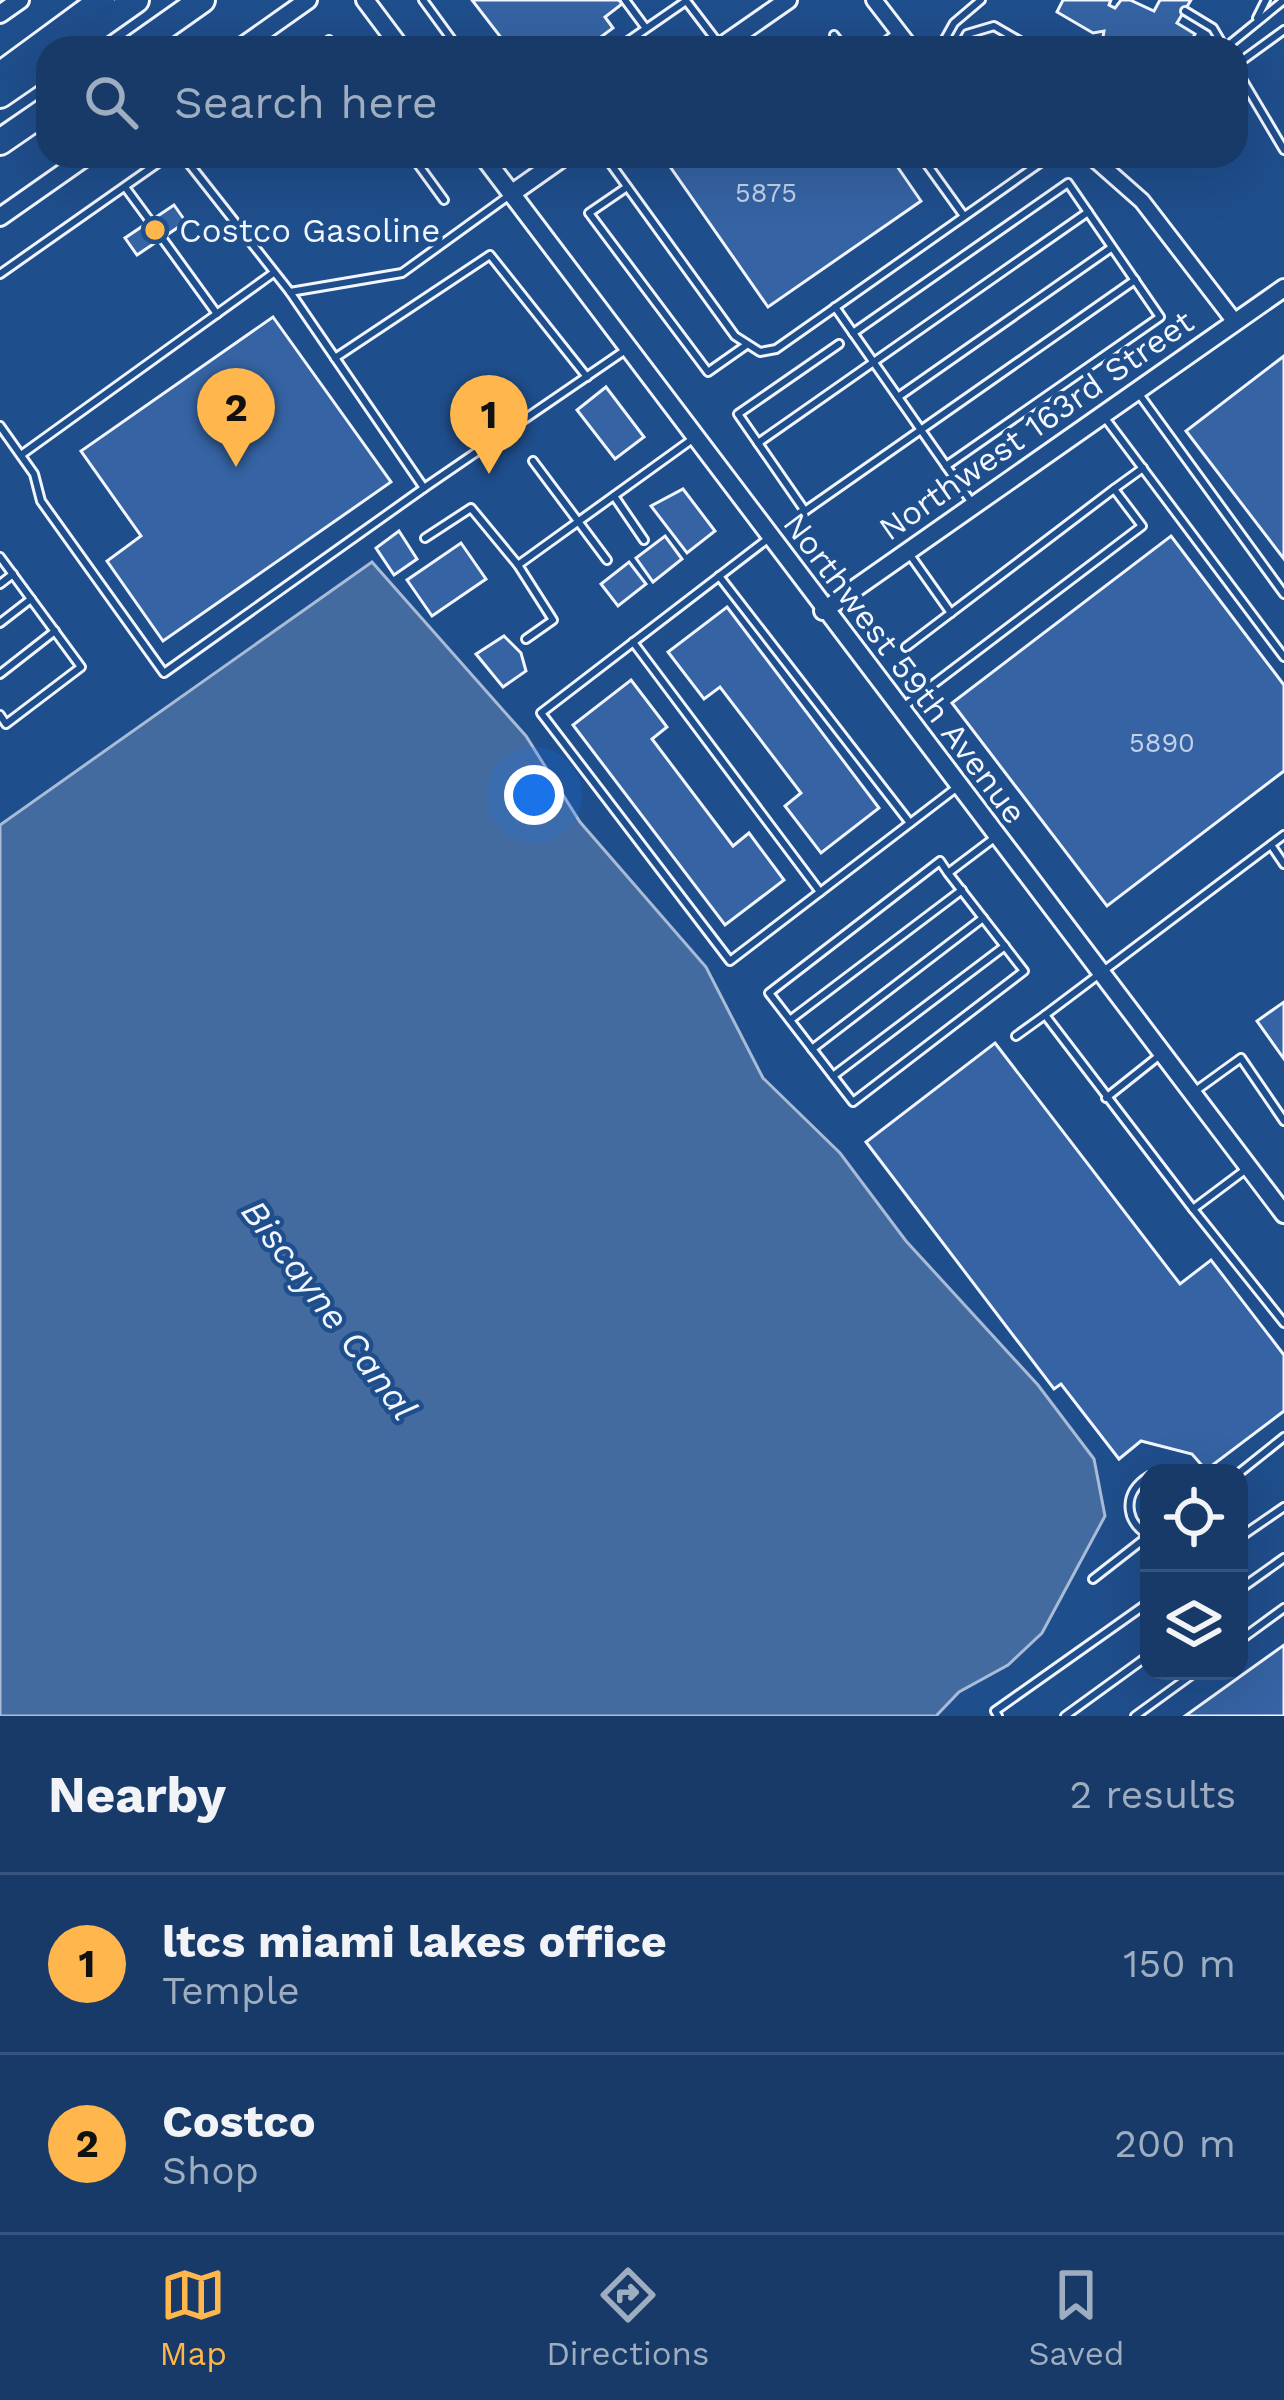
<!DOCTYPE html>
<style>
:root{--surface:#173a69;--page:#20416f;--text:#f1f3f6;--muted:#9eadc0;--line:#36547d;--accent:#ffb74d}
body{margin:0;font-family:"Work Sans",sans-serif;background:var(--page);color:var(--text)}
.controls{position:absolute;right:36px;bottom:36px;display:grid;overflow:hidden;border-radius:24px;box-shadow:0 12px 48px #0002}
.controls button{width:108px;height:108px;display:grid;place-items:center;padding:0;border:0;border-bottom:3px solid var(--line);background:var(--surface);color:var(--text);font:60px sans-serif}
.you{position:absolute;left:534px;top:795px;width:42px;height:42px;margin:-30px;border:9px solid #fff;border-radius:50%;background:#1a73e8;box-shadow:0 0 0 18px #1a73e833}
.badge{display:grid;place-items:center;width:78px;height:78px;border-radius:50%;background:var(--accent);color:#111;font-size:39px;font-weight:700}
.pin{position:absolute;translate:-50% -99px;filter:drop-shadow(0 3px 6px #0008)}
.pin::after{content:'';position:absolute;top:63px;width:42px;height:36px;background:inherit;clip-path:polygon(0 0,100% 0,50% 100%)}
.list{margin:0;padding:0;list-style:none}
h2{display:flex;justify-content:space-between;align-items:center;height:156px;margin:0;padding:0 48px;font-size:51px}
h2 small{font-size:39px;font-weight:400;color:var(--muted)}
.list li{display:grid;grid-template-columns:78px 1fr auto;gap:36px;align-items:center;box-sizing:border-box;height:180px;padding:0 48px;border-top:3px solid var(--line)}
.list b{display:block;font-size:45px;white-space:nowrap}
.list p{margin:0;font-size:39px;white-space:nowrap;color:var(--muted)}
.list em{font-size:39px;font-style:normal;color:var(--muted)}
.icon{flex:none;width:66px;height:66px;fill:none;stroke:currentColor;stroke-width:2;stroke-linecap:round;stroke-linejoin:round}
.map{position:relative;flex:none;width:1284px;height:1716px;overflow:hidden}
.search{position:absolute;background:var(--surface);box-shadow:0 12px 48px #0002;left:36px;right:36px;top:36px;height:132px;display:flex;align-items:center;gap:30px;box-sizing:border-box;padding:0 42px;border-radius:36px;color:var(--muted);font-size:45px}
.sheet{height:516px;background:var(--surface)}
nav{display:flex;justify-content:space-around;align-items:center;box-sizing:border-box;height:168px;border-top:3px solid var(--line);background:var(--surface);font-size:33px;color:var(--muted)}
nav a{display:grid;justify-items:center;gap:6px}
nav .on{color:var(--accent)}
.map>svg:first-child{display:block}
.water{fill:#446ba0;stroke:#a8bbd7;stroke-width:3}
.building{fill:#3563a3;stroke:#f2f6ff;stroke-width:3}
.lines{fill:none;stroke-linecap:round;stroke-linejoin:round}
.service-casing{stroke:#f2f6ff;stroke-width:12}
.minor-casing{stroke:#f2f6ff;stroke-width:20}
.tertiary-casing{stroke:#f2f6ff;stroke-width:22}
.motorway-casing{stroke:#f2f6ff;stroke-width:30}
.service{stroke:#1f4e8c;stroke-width:6}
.minor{stroke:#1f4e8c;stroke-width:14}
.tertiary{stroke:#1f4e8c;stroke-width:16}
.motorway{stroke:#1f4e8c;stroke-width:24}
.poi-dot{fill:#ffb74d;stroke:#1f4e8c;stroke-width:4.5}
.labels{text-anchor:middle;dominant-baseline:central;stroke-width:9;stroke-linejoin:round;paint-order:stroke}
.number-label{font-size:27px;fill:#c3d1e8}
.poi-label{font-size:33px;fill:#f2f6ff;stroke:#1f4e8c;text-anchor:start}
.street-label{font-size:33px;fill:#f2f6ff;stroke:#1f4e8c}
.water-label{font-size:36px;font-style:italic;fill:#f2f6ff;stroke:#1f4e8c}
</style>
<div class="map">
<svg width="1284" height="1716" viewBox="0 0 1284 1716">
<rect width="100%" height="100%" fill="#1f4e8c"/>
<path class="water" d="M 372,562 L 526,736 L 580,822 L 706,967 L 763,1078 L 840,1153 L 906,1241 L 1038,1385 L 1094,1459 L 1105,1516 L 1042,1633 L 1008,1665 L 959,1692 L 936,1716 L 0,1716 L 0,825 Z"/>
<g class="building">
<path d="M 472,0 L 619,0 L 622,4 L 605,17 L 613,28 L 586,48 L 509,48 Z"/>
<path d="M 1063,0 L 1111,0 L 1109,5 L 1115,8 L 1121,0 L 1130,0 L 1154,11 L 1160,0 L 1191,0 L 1177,23 L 1195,34 L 1187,48 L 1101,48 L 1104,31 L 1093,33 L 1057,12 Z"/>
<path d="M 890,156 L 921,201 L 768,307 L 664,158 Z"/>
<path d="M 174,205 L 186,222 L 137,255 L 125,238 Z"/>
<path d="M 273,317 L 391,482 L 163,641 L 107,561 L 141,536 L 81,451 Z"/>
<path d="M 1284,356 L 1284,559 L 1186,431 Z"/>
<path d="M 606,387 L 644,437 L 615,459 L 577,410 Z"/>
<path d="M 683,489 L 715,531 L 687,553 L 651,506 Z"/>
<path d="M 399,531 L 417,559 L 394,575 L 376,548 Z"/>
<path d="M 665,536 L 682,559 L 653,582 L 636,558 Z"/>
<path d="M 1171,536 L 1284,685 L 1284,771 L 1107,906 L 952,703 Z"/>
<path d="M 461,543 L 486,579 L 432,616 L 407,580 Z"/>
<path d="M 629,562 L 646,584 L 618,606 L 601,584 Z"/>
<path d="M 727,607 L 879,808 L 821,853 L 785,806 L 801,793 L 720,687 L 704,699 L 668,652 Z"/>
<path d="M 504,636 L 521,653 L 526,671 L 503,687 L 476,654 Z"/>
<path d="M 631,680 L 667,727 L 652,739 L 733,846 L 749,833 L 784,880 L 725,925 L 573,725 Z"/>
<path d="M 1284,1002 L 1284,1059 L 1257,1021 Z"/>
<path d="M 995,1043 L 1180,1284 L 1211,1260 L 1284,1355 L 1284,1411 L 1206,1470 L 1192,1454 L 1141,1441 L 1119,1459 L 1061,1384 L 1054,1389 L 866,1142 Z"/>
<path d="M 1284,1645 L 1284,1716 L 1185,1716 Z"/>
</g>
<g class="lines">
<g class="service-casing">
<g id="service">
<path d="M 423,0 L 458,48"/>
<path d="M 625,0 L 645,27"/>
<path d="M 687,2 L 719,44"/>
<path d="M 1185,11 L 1213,28 L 1223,45"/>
<path d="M 1257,18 L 1266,0"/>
<path d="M 834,35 L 844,48"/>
<path d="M 318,48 L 329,40 L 335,48"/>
<path d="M 618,48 L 686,1"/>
<path d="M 877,48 L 898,32"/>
<path d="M 940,48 L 954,23 L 981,0"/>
<path d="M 959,48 L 967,34 L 994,26 L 1032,48"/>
<path d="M 1225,48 L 1284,0"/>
<path d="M 1236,65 L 1284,30"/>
<path d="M 1236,69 L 1284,150"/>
<path d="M 183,156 L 290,292 L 424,488 L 624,351"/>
<path d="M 412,156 L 444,200"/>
<path d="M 605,156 L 735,336 L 760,352 L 776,349 L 1050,156"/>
<path d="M 921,156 L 964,216"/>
<path d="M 1106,167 L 1111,156"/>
<path d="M 125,187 L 150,221"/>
<path d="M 627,187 L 589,213 L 708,372 L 745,346"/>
<path d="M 162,238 L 217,314"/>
<path d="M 0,274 L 168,156"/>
<path d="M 290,292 L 402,273 L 511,194"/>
<path d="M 835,307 L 972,503"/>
<path d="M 853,333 L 1068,183 L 1160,317 L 946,466"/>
<path d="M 839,344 L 738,414 L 805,511 L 1135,280"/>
<path d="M 335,358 L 490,255 L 587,377"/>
<path d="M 1139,394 L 1284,594"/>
<path d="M 898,397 L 1111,248"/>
<path d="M 1105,418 L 1284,657"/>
<path d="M 0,426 L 34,474 L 41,501 L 164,673 L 424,488"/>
<path d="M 758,443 L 1088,212"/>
<path d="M 21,455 L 272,274"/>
<path d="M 533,461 L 607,560"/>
<path d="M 1114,489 L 1143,468"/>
<path d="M 614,496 L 644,540"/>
<path d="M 425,538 L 471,508 L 518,565 L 694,438"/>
<path d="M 769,538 L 541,713 L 730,961 L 956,788"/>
<path d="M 910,555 L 951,613"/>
<path d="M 0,557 L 81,667 L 6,724 L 0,715"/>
<path d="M 518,565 L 553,620 L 526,639"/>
<path d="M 719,576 L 910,823"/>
<path d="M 0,584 L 13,574"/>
<path d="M 0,623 L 31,599"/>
<path d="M 633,642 L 820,892"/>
<path d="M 0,674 L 55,631"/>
<path d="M 902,708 L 1142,526 L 1114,489 L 906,647"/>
<path d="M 1271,845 L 1284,864"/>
<path d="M 948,873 L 940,861 L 769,993 L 853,1102 L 1024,971 L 948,873 L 993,839"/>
<path d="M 790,1020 L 962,890"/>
<path d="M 1016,1036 L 1045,1015"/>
<path d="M 812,1049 L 983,918"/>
<path d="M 833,1076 L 1005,946"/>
<path d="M 1194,1092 L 1241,1058 L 1284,1121"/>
<path d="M 1106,1098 L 1160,1055"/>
<path d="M 1245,1170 L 1193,1209 L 1045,1015 L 1284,835"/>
<path d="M 1193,1209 L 1284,1323"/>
<path d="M 1160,1473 L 1163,1473"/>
<path d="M 1239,1473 L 1284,1437"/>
<path d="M 1149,1476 C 1123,1492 1123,1520 1149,1536"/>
<path d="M 1239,1538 L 1284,1507"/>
<path d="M 1093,1579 L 1148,1536"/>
<path d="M 1239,1590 L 1284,1558"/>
<path d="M 1239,1641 L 1284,1608"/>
<path d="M 998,1716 L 995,1711 L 1149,1602"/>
<path d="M 1065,1716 L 1149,1655"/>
<path d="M 1135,1716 L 1197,1671"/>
</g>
</g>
<g class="minor-casing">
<g id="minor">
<path d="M 874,0 L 911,48"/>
<path d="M 1091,156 L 1142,201 L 1235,322"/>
</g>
</g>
<g class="tertiary-casing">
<g id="tertiary">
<path d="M 365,0 L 401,48"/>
<path d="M 0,14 L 20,0"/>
<path d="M 240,48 L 308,0"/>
<path d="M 719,48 L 788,0"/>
<path d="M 483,156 L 1284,1214"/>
<path d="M 511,194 L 565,156"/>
<path d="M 0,217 L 87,156"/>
<path d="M 823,611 L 1284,288"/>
</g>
</g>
<g class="motorway-casing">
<g id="motorway">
<path d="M 68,48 L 136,0"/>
<path d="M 134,48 L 202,0"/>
<path d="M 0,75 L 102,0"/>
<path d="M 0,95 L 48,62"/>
<path d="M 0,142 L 48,109"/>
</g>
</g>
<use href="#service" class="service"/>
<use href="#minor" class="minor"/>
<use href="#tertiary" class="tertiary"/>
<use href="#motorway" class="motorway"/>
</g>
<circle class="poi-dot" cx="155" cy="230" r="12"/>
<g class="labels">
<g class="number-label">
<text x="766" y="193">5875</text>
<text x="1162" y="743">5890</text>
</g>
<g class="poi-label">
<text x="179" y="230">Costco Gasoline</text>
</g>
<g class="street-label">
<text transform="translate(1036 425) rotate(-35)">Northwest 163rd Street</text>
<text transform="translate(905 668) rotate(53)">Northwest 59th Avenue</text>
</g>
<g class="water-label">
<text transform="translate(329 1310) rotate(53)">Biscayne Canal</text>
</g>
</g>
</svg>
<div class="controls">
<button><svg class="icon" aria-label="locate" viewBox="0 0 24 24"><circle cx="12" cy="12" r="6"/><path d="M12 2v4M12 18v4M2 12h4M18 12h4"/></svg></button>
<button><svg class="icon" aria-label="layers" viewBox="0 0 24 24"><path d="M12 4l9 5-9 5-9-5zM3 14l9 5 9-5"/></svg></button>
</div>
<div class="you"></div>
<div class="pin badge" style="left:489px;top:474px">1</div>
<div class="pin badge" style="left:236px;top:467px">2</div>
<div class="search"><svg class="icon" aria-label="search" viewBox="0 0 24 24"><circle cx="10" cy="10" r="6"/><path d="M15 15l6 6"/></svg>Search here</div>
</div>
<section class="sheet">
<h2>Nearby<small>2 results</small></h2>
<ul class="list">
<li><span class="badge">1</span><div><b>ltcs miami lakes office</b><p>Temple</p></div><em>150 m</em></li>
<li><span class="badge">2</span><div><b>Costco</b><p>Shop</p></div><em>200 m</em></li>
</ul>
</section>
<nav>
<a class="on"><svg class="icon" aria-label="map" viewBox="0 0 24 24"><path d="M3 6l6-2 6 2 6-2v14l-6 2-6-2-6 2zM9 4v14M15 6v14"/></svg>Map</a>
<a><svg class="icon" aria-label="directions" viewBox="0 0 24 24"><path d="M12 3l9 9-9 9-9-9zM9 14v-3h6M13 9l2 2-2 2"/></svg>Directions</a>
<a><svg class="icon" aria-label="saved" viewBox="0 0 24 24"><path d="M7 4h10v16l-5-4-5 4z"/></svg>Saved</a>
</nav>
